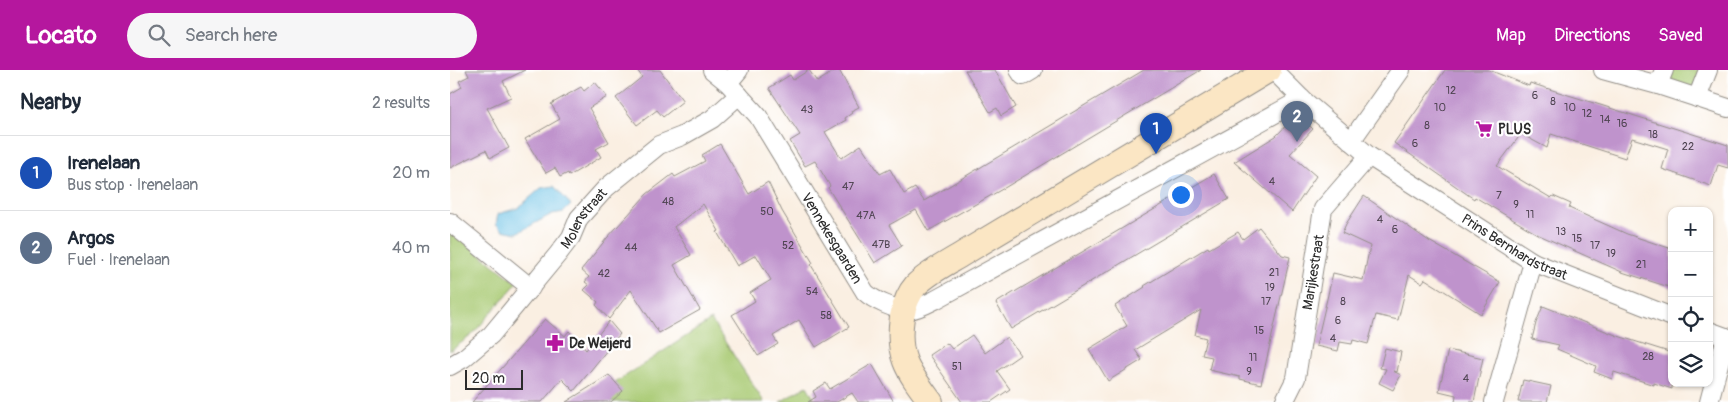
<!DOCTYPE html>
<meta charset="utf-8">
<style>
:root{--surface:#fff;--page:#f6f6f7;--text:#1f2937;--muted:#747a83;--line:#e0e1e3;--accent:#b5179e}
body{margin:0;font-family:Pangolin,sans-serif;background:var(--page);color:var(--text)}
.controls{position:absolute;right:15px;bottom:15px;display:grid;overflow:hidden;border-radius:10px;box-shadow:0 1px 4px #0004}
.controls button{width:45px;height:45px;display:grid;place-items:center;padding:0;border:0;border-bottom:1px solid var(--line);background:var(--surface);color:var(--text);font:25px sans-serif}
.scale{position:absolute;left:15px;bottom:12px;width:58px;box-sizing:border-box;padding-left:5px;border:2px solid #2b2b2b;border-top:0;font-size:14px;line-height:18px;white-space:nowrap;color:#2b2b2b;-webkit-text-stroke:4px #fff;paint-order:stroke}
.you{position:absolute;left:730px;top:124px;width:18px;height:18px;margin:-12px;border:4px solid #fff;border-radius:50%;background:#1a73e8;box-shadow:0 0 0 8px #1a73e833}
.badge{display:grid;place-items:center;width:32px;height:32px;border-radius:50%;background:var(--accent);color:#fff;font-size:16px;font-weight:700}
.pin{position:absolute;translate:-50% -41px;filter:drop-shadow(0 1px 2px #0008)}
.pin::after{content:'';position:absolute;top:26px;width:18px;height:15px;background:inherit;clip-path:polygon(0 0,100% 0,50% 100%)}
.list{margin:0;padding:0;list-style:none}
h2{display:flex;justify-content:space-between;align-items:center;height:65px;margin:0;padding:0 20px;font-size:21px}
h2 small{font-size:16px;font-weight:400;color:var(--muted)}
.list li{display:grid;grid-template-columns:32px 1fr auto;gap:15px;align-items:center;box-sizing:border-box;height:75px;padding:0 20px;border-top:1px solid var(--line)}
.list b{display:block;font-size:19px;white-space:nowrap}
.list p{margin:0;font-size:16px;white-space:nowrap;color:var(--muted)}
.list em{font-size:16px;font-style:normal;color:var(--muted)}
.icon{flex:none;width:28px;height:28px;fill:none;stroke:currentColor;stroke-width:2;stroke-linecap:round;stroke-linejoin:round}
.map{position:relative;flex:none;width:1278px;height:332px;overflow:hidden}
header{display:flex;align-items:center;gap:30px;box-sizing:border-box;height:70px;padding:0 25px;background:var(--accent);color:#fff}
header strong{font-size:24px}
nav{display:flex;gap:28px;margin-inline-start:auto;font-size:18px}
.search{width:350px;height:45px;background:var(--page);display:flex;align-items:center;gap:12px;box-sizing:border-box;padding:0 18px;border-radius:28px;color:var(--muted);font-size:19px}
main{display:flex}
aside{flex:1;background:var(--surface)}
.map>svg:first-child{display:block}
.green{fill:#a9ca73;stroke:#6a7a4f}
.water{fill:#66bfe4;stroke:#487588}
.building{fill:#bf93cc}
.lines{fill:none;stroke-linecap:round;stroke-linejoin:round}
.street-casing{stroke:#928d86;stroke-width:20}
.secondary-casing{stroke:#928d86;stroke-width:26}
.street{stroke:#fff;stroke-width:18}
.secondary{stroke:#fbe6c4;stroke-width:24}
.labels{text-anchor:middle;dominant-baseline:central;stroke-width:4.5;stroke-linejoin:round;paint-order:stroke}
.number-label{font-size:11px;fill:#504553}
.poi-label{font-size:14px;font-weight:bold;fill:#2b2b2b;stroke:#fff;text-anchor:start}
.street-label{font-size:14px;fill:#2b2b2b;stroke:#fff}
</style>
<header>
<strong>Locato</strong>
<div class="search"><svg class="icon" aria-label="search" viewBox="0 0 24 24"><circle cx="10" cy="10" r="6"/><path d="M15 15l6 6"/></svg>Search here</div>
<nav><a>Map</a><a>Directions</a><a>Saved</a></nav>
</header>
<main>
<aside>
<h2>Nearby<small>2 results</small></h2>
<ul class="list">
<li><span class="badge" style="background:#1a4fb4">1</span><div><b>Irenelaan</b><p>Bus stop · Irenelaan</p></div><em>20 m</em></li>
<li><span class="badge" style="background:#5c6f8a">2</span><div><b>Argos</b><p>Fuel · Irenelaan</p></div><em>40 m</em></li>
</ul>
</aside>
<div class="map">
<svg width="1278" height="332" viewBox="0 0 1278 332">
<rect width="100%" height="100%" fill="#fff"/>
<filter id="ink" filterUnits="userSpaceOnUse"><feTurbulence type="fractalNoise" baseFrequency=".02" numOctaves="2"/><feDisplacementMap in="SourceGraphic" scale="10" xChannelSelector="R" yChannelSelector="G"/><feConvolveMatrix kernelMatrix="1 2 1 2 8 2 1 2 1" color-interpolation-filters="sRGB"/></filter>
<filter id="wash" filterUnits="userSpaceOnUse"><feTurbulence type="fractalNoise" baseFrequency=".0096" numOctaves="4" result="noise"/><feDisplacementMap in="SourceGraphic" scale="20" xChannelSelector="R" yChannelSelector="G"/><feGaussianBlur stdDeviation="1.12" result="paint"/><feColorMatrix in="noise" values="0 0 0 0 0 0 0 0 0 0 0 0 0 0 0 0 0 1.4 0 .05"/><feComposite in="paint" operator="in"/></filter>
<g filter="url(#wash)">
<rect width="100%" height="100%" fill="#faefe2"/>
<g class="green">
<path d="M 1218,0 L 1251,0 L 1245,15 L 1239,18 L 1214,10 Z"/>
<path d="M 0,161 L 67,213 L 22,265 L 0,281 Z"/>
<path d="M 261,250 L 314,332 L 154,332 L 151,322 Z"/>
<path d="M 357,316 L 366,332 L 330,332 Z"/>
</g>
<path class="water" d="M 104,116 L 121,135 L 114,142 L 102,144 L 67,163 L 52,160 L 46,154 L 48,144 L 68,138 L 91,118 Z"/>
<g id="blocks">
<g class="building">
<path d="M 16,0 L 75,0 L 53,11 L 61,27 L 37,38 L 59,78 L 40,88 L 36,80 L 0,98 L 0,24 L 12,17 L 9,11 L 19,6 Z"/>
<path d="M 187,0 L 210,0 L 233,31 L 213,47 L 207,40 L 187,55 L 166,28 L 192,7 Z"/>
<path d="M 359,0 L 367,12 L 386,0 L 389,0 L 409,37 L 401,41 L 402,43 L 395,48 L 396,50 L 375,62 L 391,88 L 411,75 L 430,104 L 440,99 L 454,124 L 465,118 L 474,131 L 694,0 L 751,0 L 556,117 L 478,161 L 466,140 L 439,155 L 452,176 L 425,193 L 378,118 L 380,116 L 365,91 L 355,96 L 340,71 L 350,65 L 319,18 L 340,5 L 343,10 Z"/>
<path d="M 515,0 L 545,0 L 566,37 L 551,46 L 547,38 L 540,42 Z"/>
<path d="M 995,0 L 1039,0 L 1079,16 L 1080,13 L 1278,75 L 1278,98 L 1268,95 L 1261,116 L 1212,99 L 1218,79 L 1182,68 L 1175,88 L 1101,64 L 1097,78 L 1071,64 L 1047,96 L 1101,128 L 1103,126 L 1121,134 L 1119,138 L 1177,164 L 1222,179 L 1222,218 L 1172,202 L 1089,165 L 1025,127 L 1024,129 L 944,73 Z"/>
<path d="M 145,12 L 157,27 L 139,38 L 159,72 L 146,79 L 151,87 L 119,106 L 118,103 L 110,107 L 105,98 L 96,103 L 75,69 L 110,49 L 101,34 L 131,17 L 134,21 Z"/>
<path d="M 847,44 L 863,59 L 840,84 L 866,106 L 842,142 L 784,92 L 826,66 Z"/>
<path d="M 270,74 L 299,124 L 318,112 L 332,141 L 363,193 L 361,195 L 399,257 L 366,277 L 349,250 L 323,266 L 328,274 L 308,286 L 282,245 L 305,231 L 300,223 L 321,210 L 306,185 L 287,196 L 267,162 L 269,161 L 253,134 L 224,157 L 241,185 L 224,195 L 250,240 L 209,263 L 181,220 L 159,249 L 146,235 L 148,232 L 134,220 L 139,215 L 135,212 L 139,207 L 131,200 L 157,168 L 197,124 L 223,104 L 225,107 L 255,91 L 252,85 Z"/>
<path d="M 764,104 L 779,129 L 561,259 L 546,233 Z"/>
<path d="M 914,126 L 979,171 L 1050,212 L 1031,244 L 975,209 L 972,213 L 959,205 L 948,250 L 926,245 L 918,274 L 903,270 L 902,274 L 890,272 L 888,281 L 866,276 L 883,203 L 913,210 L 920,176 L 892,163 L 896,154 Z"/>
<path d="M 809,157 L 832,185 L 840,187 L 811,314 L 790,309 L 790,307 L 759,300 L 762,287 L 752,285 L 756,268 L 745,265 L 751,240 L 685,280 L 692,290 L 658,311 L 639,279 L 677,256 L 665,236 L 695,217 L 694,216 L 758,177 L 759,179 L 788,162 L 793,169 Z"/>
<path d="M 1093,236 L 1168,266 L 1222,283 L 1222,319 L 1204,313 L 1204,315 L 1164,302 L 1162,309 L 1152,305 L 1144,302 L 1146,296 L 1107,279 L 1109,275 L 1082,269 L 1086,253 Z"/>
<path d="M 95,249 L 115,266 L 119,261 L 136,280 L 159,251 L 170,264 L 124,321 L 112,309 L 92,332 L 22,332 Z"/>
<path d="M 522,265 L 535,283 L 557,267 L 570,285 L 547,301 L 560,319 L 541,332 L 512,332 L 479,285 L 497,273 L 502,279 Z"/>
<path d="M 935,278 L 951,282 L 947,302 L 943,301 L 951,305 L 943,320 L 929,313 L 936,299 L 930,298 Z"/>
<path d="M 998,280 L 1033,288 L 1024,332 L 1005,332 L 1006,325 L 989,321 Z"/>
<path d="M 422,294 L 444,332 L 408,332 L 402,323 L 387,332 L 358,332 L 366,327 L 363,321 L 376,313 L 380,319 Z"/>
<path d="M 159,305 L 173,321 L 161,332 L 116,332 Z"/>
<path d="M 1073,310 L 1101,316 L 1097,332 L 1068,332 Z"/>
</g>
</g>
</g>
<g filter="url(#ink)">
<use href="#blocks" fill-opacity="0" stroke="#928d86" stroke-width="1"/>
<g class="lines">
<g class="street-casing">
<g id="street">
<path id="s1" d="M 262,0 L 278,13 L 308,46 L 415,222 C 423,230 447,241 459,240 C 468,239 477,234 485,230 L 852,29"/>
<path d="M 569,0 L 573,6 L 583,0"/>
<path id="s2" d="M 823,0 L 852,29 L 919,86 L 1083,192 L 1222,247"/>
<path d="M 1153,0 L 1208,15 L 1278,38"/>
<path d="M 278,13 L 289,0"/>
<path d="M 1208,15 L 1214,0"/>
<path d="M 1247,28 L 1258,0"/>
<path d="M 901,71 L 951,0"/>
<path d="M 0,152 L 81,218"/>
<path d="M 1259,261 L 1278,268"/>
<path id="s3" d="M 0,296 L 14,288 L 41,265 L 108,184 L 121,167 L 129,148 L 156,118 L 209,75 L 232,66 L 262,49 L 289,25"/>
<path id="s4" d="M 834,332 L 846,308 L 873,139 L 919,86"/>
<path d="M 1044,332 L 1083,192"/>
<path d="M 1259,332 L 1276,267"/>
</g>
</g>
<g class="secondary-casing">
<path id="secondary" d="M 481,332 C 458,301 446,287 452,247 C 454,236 458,224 466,215 C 479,202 498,193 514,183 L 819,0"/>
</g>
<use href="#street" class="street"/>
<use href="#secondary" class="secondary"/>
</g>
</g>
<defs>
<g id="supermarket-bare" transform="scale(1.35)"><path d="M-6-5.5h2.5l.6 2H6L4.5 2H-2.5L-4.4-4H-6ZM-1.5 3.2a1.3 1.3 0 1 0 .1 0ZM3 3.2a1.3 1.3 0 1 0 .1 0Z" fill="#b5179e" stroke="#fff" stroke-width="2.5" paint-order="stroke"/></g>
<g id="pharmacy-bare" transform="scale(1.35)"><path d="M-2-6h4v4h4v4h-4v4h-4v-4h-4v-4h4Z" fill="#b5179e" stroke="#fff" stroke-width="2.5" paint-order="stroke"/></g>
</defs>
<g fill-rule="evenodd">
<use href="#supermarket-bare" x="1034" y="59"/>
<use href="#pharmacy-bare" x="105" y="273"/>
</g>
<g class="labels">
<g class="number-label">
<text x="1001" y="20">12</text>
<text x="1085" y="25">6</text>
<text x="1103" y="31">8</text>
<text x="990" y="37">10</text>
<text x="1120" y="37">10</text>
<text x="357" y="39">43</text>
<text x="1137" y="43">12</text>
<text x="1155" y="49">14</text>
<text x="1172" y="53">16</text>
<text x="977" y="55">8</text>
<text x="1203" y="64">18</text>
<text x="965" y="73">6</text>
<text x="1238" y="76">22</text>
<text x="822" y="111">4</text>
<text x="398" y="116">47</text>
<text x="1049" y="125">7</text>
<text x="218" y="131">48</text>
<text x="1066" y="134">9</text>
<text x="317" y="141">50</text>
<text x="1080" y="144">11</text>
<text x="416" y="145">47A</text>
<text x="930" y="149">4</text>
<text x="945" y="159">6</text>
<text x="1111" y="161">13</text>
<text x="1127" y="168">15</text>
<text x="431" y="174">47B</text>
<text x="338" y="175">52</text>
<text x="1145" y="175">17</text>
<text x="181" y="177">44</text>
<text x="1161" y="183">19</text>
<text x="1191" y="194">21</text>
<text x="824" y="202">21</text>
<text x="154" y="203">42</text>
<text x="820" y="217">19</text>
<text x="362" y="221">54</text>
<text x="816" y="231">17</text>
<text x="893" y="231">8</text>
<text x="376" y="245">58</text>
<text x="888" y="250">6</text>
<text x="809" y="260">15</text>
<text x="883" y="268">4</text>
<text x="1198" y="286">28</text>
<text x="803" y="287">11</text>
<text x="507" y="296">51</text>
<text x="799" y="301">9</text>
<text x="1016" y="308">4</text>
</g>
<g class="poi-label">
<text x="1048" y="59">PLUS</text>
<text x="119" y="273">De Weijerd</text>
</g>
<g class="street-label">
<text stroke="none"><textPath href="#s3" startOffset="201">Molenstraat</textPath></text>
<text stroke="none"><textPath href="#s1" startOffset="208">Vennekesgaarden</textPath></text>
<text stroke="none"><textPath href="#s2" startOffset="301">Prins Bernhardstraat</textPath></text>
<text stroke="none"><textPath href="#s4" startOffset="134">Marijkestraat</textPath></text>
</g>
</g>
</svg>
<div class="controls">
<button>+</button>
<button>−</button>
<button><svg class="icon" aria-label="locate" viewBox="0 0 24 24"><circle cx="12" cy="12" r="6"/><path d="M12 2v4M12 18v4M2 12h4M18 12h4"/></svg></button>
<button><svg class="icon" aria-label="layers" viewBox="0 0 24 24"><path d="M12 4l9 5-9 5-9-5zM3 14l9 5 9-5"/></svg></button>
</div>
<div class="scale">20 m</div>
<div class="you"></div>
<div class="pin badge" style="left:706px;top:84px;background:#1a4fb4">1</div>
<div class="pin badge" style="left:847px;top:72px;background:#5c6f8a">2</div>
</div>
</main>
